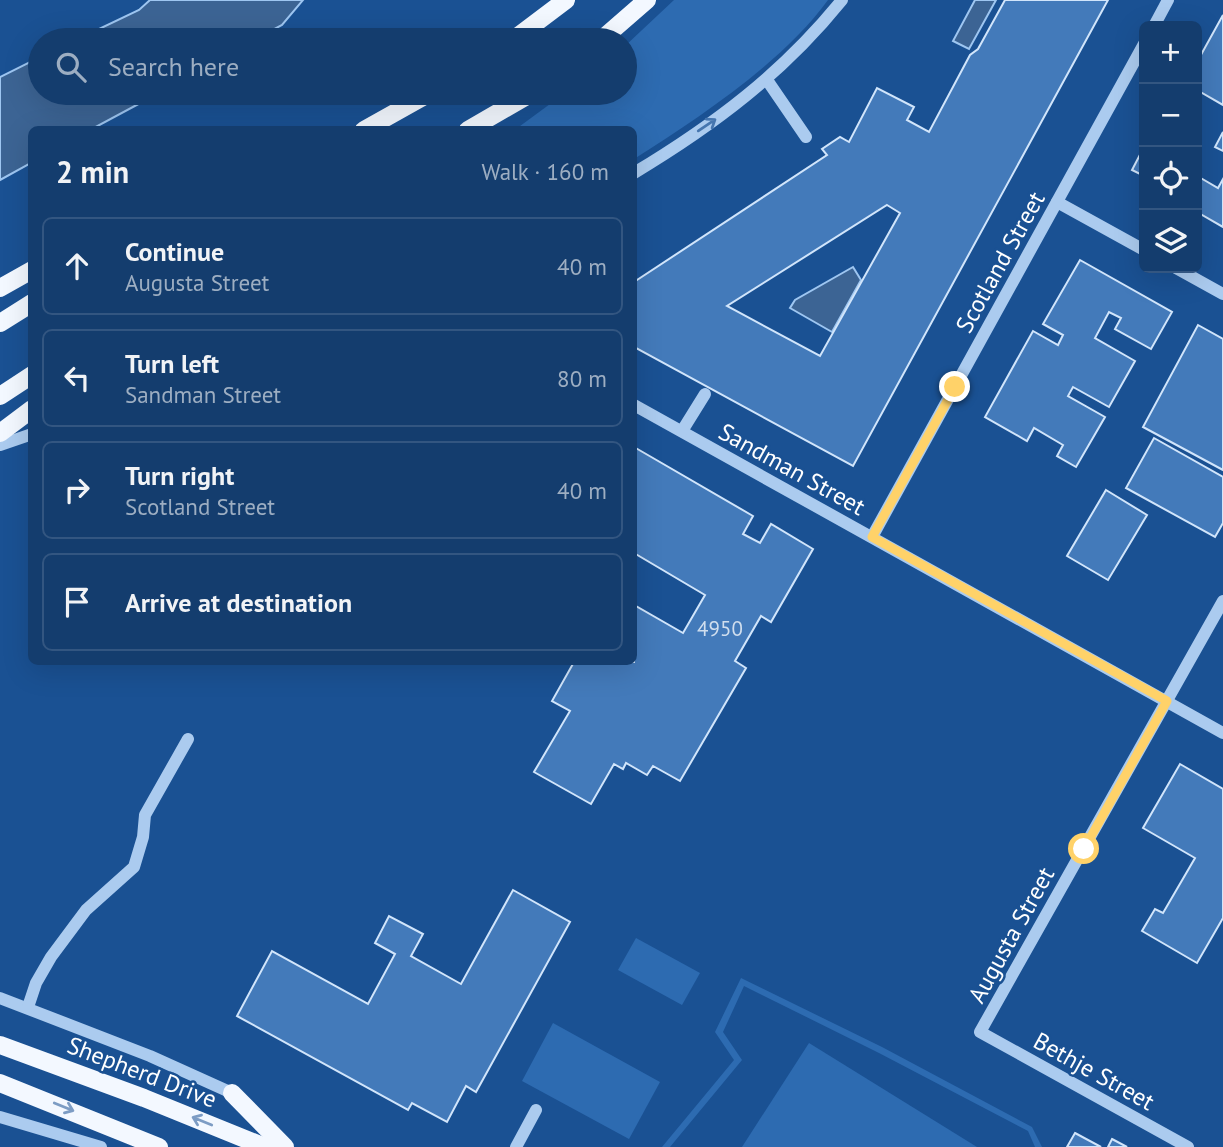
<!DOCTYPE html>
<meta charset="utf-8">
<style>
:root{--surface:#143d6e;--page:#1d4473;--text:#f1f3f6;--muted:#9daec2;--line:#335681}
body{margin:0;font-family:"PT Sans",sans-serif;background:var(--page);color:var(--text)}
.controls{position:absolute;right:21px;top:21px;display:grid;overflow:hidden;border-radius:10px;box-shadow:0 7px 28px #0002}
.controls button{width:63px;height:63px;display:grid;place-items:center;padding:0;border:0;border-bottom:2px solid var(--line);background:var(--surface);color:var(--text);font:35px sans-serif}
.stop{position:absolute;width:21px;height:21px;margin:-16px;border:5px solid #ffd269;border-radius:50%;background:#fff}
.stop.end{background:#ffd269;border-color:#fff;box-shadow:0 2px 7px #0008}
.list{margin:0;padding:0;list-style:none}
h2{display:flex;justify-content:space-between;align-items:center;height:91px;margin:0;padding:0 28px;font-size:30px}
h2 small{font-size:23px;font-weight:400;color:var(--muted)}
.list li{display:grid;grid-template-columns:46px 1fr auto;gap:21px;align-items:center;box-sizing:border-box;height:98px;margin:0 14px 14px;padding:0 14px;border:2px solid var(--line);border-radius:10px}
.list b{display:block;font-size:26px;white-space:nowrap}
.list p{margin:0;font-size:23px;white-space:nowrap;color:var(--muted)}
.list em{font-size:23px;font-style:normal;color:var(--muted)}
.icon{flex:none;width:38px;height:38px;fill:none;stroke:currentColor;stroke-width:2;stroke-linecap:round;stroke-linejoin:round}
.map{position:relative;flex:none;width:1223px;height:1147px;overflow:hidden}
.search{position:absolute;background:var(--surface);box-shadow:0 7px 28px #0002;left:28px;top:28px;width:609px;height:77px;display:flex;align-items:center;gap:18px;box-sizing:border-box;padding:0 24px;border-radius:38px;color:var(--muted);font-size:26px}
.panel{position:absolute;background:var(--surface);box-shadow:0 7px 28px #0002;left:28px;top:126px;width:609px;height:539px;border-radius:10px}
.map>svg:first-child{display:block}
.green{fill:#2d6bb1}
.water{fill:#3c6494;stroke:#9ec6f1;stroke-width:2}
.building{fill:#437aba;stroke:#d1e5fb;stroke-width:2;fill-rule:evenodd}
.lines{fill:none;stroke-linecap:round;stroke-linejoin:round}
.minor{stroke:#abcbef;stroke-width:12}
.major{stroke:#f3f8ff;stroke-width:18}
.oneway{stroke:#4676af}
.oneway2{stroke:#7c9cc4}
.route{stroke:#ffd269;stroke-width:9}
.labels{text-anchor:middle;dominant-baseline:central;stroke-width:5;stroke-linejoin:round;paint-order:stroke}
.number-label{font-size:21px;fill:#d0deee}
.street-label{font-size:24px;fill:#fff;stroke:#1a5193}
</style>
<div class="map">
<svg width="1223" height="1147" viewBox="0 0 1223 1147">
<rect width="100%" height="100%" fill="#1a5193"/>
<g class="green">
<path d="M 674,0 L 828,0 C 782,63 700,117 634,159 L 634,130 L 516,129 L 565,93 L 625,93 L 625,46 Z"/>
<path d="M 636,938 L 700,973 L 682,1005 L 618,970 Z"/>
<path d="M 741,978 L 882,1047 L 1032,1127 L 1042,1147 L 1035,1147 L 1028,1131 L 879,1053 L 744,986 L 723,1032 L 742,1060 L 670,1147 L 662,1147 L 734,1060 L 715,1032 Z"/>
<path d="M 553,1023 L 660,1082 L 629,1139 L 522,1081 Z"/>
<path d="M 809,1043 L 977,1147 L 742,1147 Z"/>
</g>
<g class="water">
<path d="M 150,0 L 303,0 L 282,25 L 254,40 L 76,40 L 139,10 Z"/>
<path d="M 975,0 L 996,0 L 969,49 L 953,41 Z"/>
<path d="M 40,57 L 40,93 L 159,93 L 92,129 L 32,130 L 31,163 L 0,180 L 0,77 Z"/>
<path d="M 853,267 L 861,280 L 832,332 L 790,308 L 795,300 Z"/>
</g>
<g class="building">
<path d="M 1005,0 L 1108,0 L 853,466 L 634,347 L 634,282 L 827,155 L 822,149 L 840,137 L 849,142 L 877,88 L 914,107 L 907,120 L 929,132 L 970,55 L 978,49 ZM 887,205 L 900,213 L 820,356 L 727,306 Z"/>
<path d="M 1223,15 L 1223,105 L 1197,90 L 1197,62 Z"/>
<path d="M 1223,132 L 1223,151 L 1215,147 Z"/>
<path d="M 1144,147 L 1144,176 L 1132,170 Z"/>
<path d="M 1199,177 L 1218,188 L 1223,179 L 1223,227 L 1197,212 Z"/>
<path d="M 1080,260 L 1172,312 L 1151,349 L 1115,329 L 1121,318 L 1109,312 L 1095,338 L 1135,361 L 1109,407 L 1073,387 L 1068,396 L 1105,417 L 1076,467 L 1057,456 L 1063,445 L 1034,428 L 1027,441 L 985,417 L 1033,331 L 1058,345 L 1063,335 L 1043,324 Z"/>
<path d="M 1198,325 L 1223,339 L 1223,470 L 1143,427 Z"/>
<path d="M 1154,438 L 1223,477 L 1223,523 L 1215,537 L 1126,488 Z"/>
<path d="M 634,447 L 753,516 L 743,534 L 760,543 L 771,524 L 813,549 L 771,622 L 761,616 L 735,661 L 746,668 L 680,781 L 653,766 L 647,775 L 626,763 L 623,769 L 614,764 L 591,804 L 534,772 L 570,711 L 552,701 L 574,662 L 634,662 L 634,605 L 683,633 L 705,595 L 634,553 Z"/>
<path d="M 1106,490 L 1147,515 L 1108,580 L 1067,556 Z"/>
<path d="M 1180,764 L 1223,789 L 1223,918 L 1197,963 L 1142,931 L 1155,909 L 1163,913 L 1195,858 L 1143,828 Z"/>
<path d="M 513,890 L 570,922 L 476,1092 L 466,1086 L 447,1122 L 412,1103 L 408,1110 L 237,1016 L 272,951 L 368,1004 L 395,954 L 375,943 L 389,916 L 423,934 L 411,956 L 461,984 Z"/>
<path d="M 1075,1133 L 1101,1147 L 1067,1147 Z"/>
<path d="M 1112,1139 L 1127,1147 L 1108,1147 Z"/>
</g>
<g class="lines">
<g class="minor">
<path d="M 1154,26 L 1168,0"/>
<path d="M 767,80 L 806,137"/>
<path d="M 634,173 C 714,125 783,73 842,0"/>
<path d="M 1057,202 L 1144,250"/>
<path d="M 1176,268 L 1223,294"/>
<path d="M 634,405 L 1223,733"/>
<path d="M 682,431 L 705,394"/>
<path d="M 0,445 L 32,434"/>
<path d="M 872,537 L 1144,44"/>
<path d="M 0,998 L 150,1056 L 232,1093"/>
<path d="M 28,1007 L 36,983 L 51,957 L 86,910 L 134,867 L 143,837 L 145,815 L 188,739"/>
<path d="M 0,1117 L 101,1147"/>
<path d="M 516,1147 L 536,1110"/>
<path d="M 1188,1147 L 980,1032 L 1223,601"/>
</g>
<g class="major">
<path d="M 513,40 L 566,0"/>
<path d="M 601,40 L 647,0"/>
<path d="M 364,130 L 430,93"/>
<path d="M 468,130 L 532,93"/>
<path d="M 0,288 L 32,270"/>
<path d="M 0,323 L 32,303"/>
<path d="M 0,396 L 32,375"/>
<path d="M 0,433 L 32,409"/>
<path d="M 0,1045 L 144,1098 L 265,1147"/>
<path d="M 0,1083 L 159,1147"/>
<path d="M 232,1093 L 285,1147"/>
</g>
</g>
<defs><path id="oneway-shaft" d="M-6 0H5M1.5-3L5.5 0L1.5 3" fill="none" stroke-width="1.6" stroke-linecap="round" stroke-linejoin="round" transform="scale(1.75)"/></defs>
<use class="oneway" href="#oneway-shaft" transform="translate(707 125) rotate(-34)"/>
<g class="oneway2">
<use href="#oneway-shaft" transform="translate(64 1107) rotate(22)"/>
<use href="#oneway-shaft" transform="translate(202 1121) rotate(-158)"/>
</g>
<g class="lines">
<path class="route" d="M 955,387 L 872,537 L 1167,701 L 1084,849"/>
</g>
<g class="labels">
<g class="number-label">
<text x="720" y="628">4950</text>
</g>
<g class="street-label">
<text transform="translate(1000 262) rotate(-61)">Scotland Street</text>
<text transform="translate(792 469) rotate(29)">Sandman Street</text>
<text transform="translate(1011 935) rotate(-61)">Augusta Street</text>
<text transform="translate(1094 1071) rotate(29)">Bethje Street</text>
<text transform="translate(142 1072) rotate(21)">Shepherd Drive</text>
</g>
</g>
</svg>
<div class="controls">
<button>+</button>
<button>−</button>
<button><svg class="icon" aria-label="locate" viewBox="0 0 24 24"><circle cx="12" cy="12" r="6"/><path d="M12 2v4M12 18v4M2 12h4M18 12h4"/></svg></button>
<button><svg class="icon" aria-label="layers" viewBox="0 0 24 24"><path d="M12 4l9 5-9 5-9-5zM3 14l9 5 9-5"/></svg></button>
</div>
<div class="stop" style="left:1084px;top:849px"></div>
<div class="stop end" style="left:955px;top:387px"></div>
<div class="search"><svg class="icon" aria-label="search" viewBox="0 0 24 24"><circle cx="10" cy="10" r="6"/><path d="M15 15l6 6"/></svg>Search here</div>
<section class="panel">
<h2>2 min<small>Walk · 160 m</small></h2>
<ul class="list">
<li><svg class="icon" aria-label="ahead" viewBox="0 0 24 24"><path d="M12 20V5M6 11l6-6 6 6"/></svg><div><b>Continue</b><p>Augusta Street</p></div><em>40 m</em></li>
<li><svg class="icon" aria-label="left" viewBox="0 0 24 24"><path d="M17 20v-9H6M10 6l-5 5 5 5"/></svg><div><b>Turn left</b><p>Sandman Street</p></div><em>80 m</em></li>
<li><svg class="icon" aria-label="right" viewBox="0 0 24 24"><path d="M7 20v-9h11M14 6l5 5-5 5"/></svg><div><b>Turn right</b><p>Scotland Street</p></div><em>40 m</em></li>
<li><svg class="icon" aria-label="arrive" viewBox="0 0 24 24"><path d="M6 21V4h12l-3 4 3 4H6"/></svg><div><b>Arrive at destination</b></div></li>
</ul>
</section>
</div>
